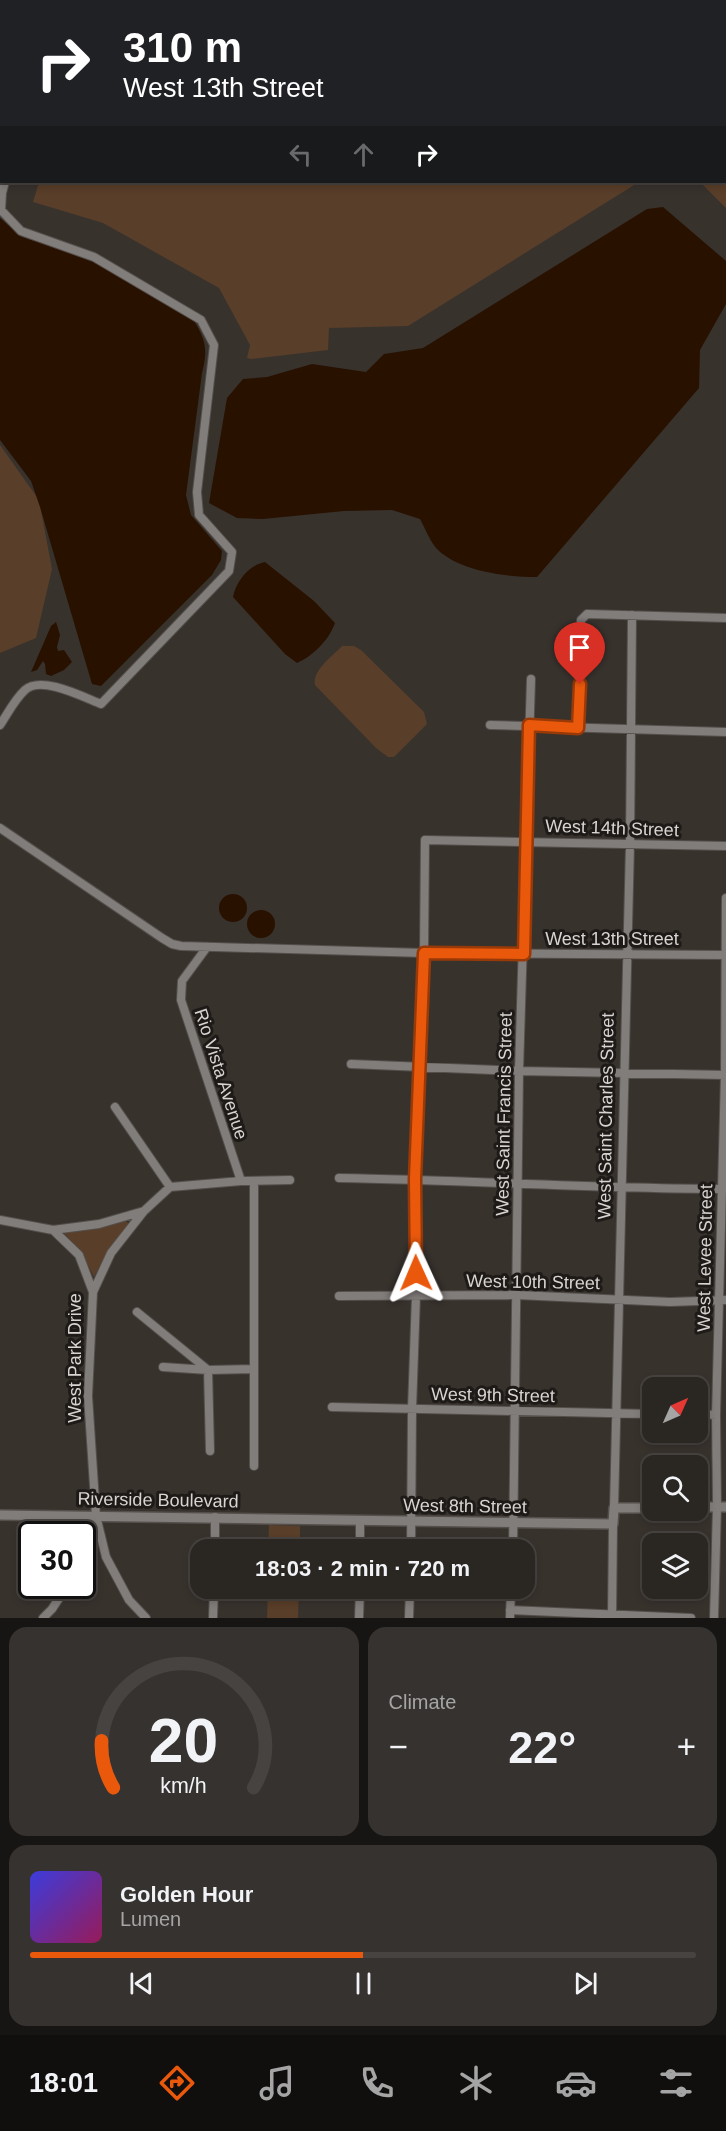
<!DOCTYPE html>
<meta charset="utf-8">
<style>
body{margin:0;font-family:Helvetica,sans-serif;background:#36322f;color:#f1f3f6;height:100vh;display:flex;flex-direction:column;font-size:22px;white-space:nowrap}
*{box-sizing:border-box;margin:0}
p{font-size:20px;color:#a5a5a5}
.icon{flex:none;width:33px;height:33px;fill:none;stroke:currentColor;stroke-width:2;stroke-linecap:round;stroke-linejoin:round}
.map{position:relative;height:1618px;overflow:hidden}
.sheet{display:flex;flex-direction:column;gap:9px;padding:9px;background:#171513;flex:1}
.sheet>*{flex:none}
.banner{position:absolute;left:0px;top:0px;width:726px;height:183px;box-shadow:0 3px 9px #0003,0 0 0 2px #464340;background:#202124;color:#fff;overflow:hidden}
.needle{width:39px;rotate:45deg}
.fabs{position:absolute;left:642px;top:1377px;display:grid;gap:12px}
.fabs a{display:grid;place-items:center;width:66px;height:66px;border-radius:12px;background:#2a2622;box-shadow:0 3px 9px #0003,0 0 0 2px #464340;font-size:30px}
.speed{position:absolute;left:18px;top:1521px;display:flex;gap:12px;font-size:30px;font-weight:700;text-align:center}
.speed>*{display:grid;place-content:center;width:78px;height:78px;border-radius:50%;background:#2a2622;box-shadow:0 3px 9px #0003,0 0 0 2px #464340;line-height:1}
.speed .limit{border:3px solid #111;border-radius:9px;background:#fff;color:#111}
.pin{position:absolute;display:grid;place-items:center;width:51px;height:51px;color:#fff;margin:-62px -26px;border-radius:50% 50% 50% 0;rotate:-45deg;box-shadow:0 0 6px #0007}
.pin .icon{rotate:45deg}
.me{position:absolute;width:66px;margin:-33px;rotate:359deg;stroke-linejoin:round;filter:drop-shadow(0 0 4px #0008)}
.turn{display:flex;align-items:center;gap:21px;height:126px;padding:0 24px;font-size:27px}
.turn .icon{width:78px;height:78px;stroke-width:2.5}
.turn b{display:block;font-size:42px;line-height:51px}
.lanes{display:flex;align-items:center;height:57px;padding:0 24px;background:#0003;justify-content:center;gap:30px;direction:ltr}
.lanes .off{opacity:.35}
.big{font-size:45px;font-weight:700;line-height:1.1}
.sheet .widget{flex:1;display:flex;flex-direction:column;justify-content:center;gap:9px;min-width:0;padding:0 21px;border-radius:18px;background:#36322f}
.sheet .dial{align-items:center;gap:0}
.dial svg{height:156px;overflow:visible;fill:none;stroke:#464340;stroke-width:7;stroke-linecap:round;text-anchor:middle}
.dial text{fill:#f1f3f6;stroke:none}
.song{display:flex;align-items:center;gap:18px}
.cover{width:72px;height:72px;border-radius:9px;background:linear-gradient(135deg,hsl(240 70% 55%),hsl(330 70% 35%))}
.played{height:6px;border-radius:3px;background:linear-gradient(90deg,#ea580c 50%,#464340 50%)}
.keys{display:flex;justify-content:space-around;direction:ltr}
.heat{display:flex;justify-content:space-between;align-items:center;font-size:33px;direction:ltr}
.sheet .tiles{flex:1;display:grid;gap:9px;grid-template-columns:1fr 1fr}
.widget:last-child{grid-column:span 2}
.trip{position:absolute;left:190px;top:1539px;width:345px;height:60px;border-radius:18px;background:#2a2622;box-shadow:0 3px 9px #0003,0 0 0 2px #464340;font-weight:700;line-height:60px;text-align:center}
.menu{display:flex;height:96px;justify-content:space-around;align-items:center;background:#110f0e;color:#a5a5a5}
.menu .icon{width:42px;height:42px}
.menu .active{color:#ea580c}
.menu b{font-size:27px;color:#f1f3f6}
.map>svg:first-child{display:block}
.green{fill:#593e29}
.water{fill:#291100}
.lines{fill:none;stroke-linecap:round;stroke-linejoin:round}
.minor-casing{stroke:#554f4b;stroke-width:10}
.tertiary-casing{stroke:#554f4b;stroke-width:12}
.minor{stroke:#817d7b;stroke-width:8}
.tertiary{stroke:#817d7b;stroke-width:9}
.route-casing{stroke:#983908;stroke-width:15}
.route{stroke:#ea580c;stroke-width:10}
.labels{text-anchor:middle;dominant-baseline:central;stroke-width:6;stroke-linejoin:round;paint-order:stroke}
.street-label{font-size:18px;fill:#d8d4d1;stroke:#1d1a18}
</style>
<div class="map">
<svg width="726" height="1618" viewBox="0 0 726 1618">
<rect width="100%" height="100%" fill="#38322d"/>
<path class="green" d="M91 0H726V208L700 182H724V2L91 1Z
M39 182H639L408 326 329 328 328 350 251 359 247 358 250 345 219 288 103 223 33 202Z
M0 445 39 500 52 569 36 638 0 653Z
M342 646H354L361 650 424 712 427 724 394 757H388L376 748 315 685C312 670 333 656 342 646Z
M126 1221 129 1224 104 1258 94 1277 82 1253 63 1232 95 1229Z
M269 1525 300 1526V1549H268Z
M268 1589H299L298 1618H267Z"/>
<path class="water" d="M663 207 726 261V304L700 350 699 388 537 577C507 577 463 572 439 551 431 544 425 528 420 519L392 510 344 511 263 519 237 518 209 503 227 398 243 379 267 377 312 364 366 372 384 354 423 348 647 209Z
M0 218 22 237 92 259 193 319C206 340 208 350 202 373L186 495 191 515 222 551 221 560 212 575 101 686 92 684 40 507 31 481 0 440Z
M265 562 314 601 335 623C329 640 313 656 297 663L285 654 233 597C236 581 249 565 265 562Z
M56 622 60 635 57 647 58 651 64 650 72 662 64 670 51 676 46 674 45 664 43 661 37 670 31 672 51 626Z
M219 908a14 14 0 1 1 28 0a14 14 0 1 1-28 0Z
M247 924a14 14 0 1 1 28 0a14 14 0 1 1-28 0Z"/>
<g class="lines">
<g class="minor-casing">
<path id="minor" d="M56 2V0
M0 725C8 713 15 699 25 690 41 675 83 697 101 704L229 571 232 552 199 515 197 492 214 345 201 320 94 257 21 231 1 210 2 193 5 182
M490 725 726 732
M578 728 581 620 587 614 726 618
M0 828 162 938 172 944 181 946 424 953 726 955
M207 947 182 981 181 1000 241 1181
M351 1064 519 1071 726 1075
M115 1107 170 1187
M339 1178C468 1180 597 1189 726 1189
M254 1181V1466
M0 1220 53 1230 79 1255 93 1292 88 1396 96 1516 106 1557 129 1600 146 1618
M53 1230 99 1224 144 1211 170 1187 241 1181 290 1180
M93 1292 111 1253 144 1211
M339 1296 517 1295 670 1302 726 1300
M137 1312 208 1370 253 1369
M163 1367 208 1370 210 1451
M332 1407 652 1414
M698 1414 716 1415
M614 1508 630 844 632 615
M215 1550V1517
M360 1550V1520
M411 1550 412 1409 416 1296 415 1179 424 953 425 840 726 846
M513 1550 519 1071 531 679
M82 1559 96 1518
M510 1610 691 1618
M43 1618 52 1609 67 1586
M213 1618 214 1588
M359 1618 360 1588
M409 1618 410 1588
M510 1618 511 1588
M612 1618 613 1524
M714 1618 717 1506 716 1415 725 1075 726 898"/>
</g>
<g class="tertiary-casing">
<path id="tertiary" d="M698 1507H726
M0 1515 613 1524 614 1508H652"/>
</g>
<use href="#minor" class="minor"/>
<use href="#tertiary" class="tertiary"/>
</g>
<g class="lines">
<g class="route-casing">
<path id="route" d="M416 1273 415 1179 424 953 524 954 529 725 578 728 580 684"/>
</g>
<use href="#route" class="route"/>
</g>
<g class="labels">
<g class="street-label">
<text transform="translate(612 828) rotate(2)">West 14th Street</text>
<text x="612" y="939">West 13th Street</text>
<text transform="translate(221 1074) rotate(72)">Rio Vista Avenue</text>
<text transform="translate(504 1114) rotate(-89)">West Saint Francis Street</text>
<text transform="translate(606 1116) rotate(-89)">West Saint Charles Street</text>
<text transform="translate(705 1258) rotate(-89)">West Levee Street</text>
<text transform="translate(533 1282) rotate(1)">West 10th Street</text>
<text transform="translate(75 1358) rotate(-90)">West Park Drive</text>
<text transform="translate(493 1395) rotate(1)">West 9th Street</text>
<text transform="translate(158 1500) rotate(1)">Riverside Boulevard</text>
<text transform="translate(465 1506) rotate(1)">West 8th Street</text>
</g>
</g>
</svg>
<div class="fabs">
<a><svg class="needle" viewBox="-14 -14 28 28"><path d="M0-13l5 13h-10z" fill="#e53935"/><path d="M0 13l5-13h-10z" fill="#a5a5a5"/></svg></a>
<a><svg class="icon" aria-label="search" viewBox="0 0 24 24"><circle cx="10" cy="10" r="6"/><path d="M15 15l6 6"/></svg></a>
<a><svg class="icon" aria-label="layers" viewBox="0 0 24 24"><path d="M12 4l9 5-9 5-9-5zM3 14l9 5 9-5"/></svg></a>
</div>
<div class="speed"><div class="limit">30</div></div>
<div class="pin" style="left:580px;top:684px;background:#d93025"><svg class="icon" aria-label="arrive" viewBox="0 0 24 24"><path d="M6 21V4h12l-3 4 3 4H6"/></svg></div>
<svg class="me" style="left:416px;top:1273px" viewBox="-20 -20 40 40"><path d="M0-17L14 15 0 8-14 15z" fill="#ea580c" stroke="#fff" stroke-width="4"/></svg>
<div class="trip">18:03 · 2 min · 720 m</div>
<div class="banner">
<div class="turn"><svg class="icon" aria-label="right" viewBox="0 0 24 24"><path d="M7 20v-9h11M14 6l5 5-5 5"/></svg><div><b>310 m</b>West 13th Street</div></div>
<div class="lanes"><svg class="icon off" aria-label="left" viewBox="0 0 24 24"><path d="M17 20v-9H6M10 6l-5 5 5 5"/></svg><svg class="icon off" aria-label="ahead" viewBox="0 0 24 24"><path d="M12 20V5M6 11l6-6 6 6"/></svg><svg class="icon" aria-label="right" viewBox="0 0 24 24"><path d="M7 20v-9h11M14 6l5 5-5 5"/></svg></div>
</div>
</div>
<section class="sheet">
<div class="tiles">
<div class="widget dial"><svg viewBox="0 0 100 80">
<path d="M14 69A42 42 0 1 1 86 69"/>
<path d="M14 69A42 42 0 0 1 8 45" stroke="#ea580c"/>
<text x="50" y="56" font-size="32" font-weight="700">20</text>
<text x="50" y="72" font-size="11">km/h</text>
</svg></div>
<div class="widget"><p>Climate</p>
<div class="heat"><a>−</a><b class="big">22°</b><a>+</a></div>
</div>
<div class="widget">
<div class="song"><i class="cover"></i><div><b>Golden Hour</b><p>Lumen</p></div></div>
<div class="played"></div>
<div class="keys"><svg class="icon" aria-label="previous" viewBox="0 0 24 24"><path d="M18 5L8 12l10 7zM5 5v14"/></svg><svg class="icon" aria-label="pause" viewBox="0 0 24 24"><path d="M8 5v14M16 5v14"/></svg><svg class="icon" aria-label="next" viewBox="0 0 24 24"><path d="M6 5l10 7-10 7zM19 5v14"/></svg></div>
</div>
</div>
</section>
<nav class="menu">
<b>18:01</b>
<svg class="icon active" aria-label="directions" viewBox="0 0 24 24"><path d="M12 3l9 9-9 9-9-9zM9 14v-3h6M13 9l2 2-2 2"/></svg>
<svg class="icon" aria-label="music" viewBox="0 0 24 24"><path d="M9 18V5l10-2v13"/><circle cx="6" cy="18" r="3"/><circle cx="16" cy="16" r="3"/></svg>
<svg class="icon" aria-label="phone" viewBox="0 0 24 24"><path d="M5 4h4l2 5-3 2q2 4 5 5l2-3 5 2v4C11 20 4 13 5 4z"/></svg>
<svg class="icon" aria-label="climate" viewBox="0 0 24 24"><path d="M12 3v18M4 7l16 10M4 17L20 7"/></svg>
<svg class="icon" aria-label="car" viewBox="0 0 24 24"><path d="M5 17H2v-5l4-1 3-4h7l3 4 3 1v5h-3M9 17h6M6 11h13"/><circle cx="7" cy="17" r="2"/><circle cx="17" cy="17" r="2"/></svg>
<svg class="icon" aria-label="filters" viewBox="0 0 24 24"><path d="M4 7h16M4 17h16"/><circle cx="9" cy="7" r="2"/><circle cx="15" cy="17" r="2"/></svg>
</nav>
